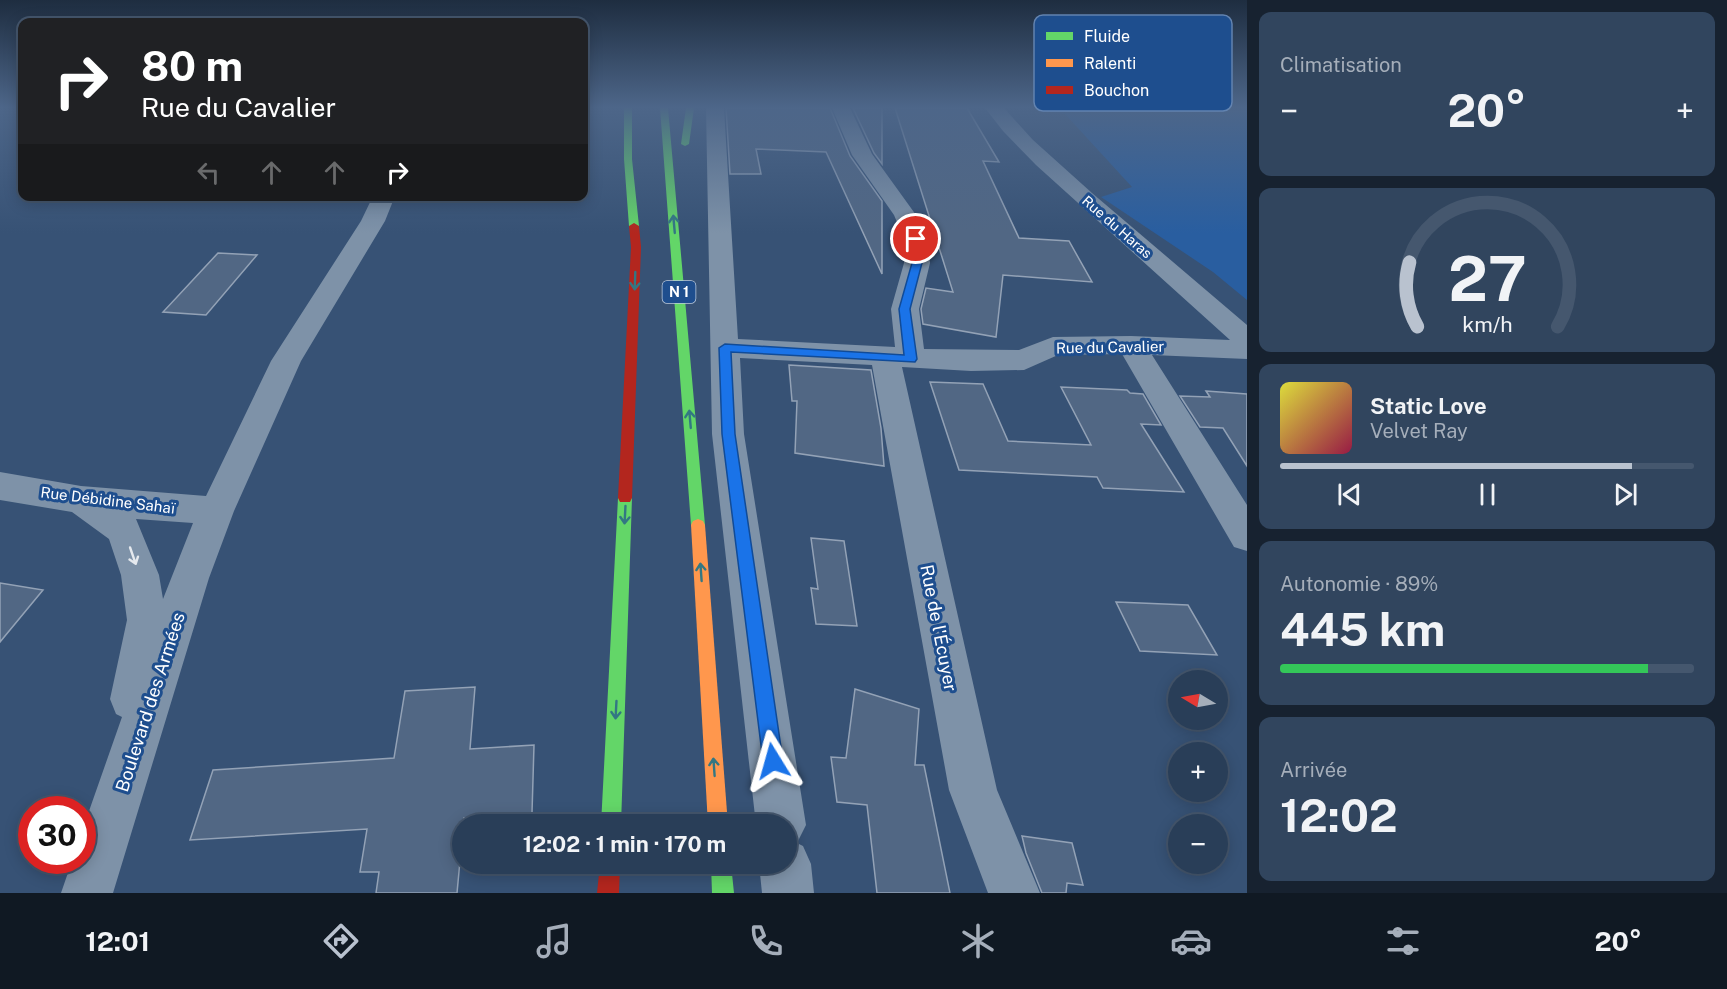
<!DOCTYPE html>
<html lang="fr">
<meta charset="utf-8">
<style>
body{margin:0;font-family:"Public Sans",sans-serif;background:#31455e;color:#f1f3f6;height:100vh;display:flex;flex-direction:column;font-size:22px;white-space:nowrap}
*{box-sizing:border-box;margin:0}
p{font-size:20px;color:#a5aeba}
.icon{flex:none;width:33px;height:33px;fill:none;stroke:currentColor;stroke-width:2;stroke-linecap:round;stroke-linejoin:round}
.map{position:relative;flex:1;overflow:hidden}
.side{display:flex;flex-direction:column;gap:12px;padding:12px;background:#172230;width:480px}
.side>*{flex:none}
.top-card{position:absolute;left:18px;top:18px;width:570px;height:183px;border-radius:12px;box-shadow:0 3px 15px #0003,0 0 0 2px #45576e;background:#202124;color:#fff;overflow:hidden}
.needle{width:39px;rotate:280deg}
.fabs{position:absolute;left:1168px;top:670px;display:grid;gap:12px}
.fabs a{display:grid;place-items:center;width:60px;height:60px;border-radius:50%;background:#293e58;box-shadow:0 3px 15px #0003,0 0 0 2px #45576e;font-size:30px}
.speed{position:absolute;left:18px;top:796px;display:flex;gap:12px;font-size:30px;font-weight:700;text-align:center}
.speed>*{display:grid;place-content:center;width:78px;height:78px;border-radius:50%;background:#293e58;box-shadow:0 3px 15px #0003,0 0 0 2px #45576e;line-height:1}
.speed .limit{border:9px solid #d22;background:#fff;color:#111}
.pin{position:absolute;display:grid;place-items:center;width:51px;height:51px;color:#fff;margin:-26px;border:3px solid #fff;border-radius:50%;box-shadow:0 2px 6px #0007}
.me{position:absolute;width:66px;margin:-33px;rotate:352deg;stroke-linejoin:round;filter:drop-shadow(0 0 4px #0008)}
.turn{display:flex;align-items:center;gap:21px;height:126px;padding:0 24px;font-size:27px}
.turn .icon{width:78px;height:78px;stroke-width:2.5}
.turn b{display:block;font-size:42px;line-height:51px}
.lanes{display:flex;align-items:center;height:57px;padding:0 24px;background:#0003;justify-content:center;gap:30px;direction:ltr}
.lanes .off{opacity:.35}
.big{font-size:45px;font-weight:700;line-height:1.1}
.side .card{flex:1;display:flex;flex-direction:column;justify-content:center;gap:9px;min-width:0;padding:0 21px;border-radius:12px;background:#31455e}
.side .dial{align-items:center;gap:0}
.dial svg{height:156px;overflow:visible;fill:none;stroke:#45576e;stroke-width:7;stroke-linecap:round;text-anchor:middle}
.dial text{fill:#f1f3f6;stroke:none}
.song{display:flex;align-items:center;gap:18px}
.cover{width:72px;height:72px;border-radius:9px;background:linear-gradient(135deg,hsl(60 70% 55%),hsl(340 70% 35%))}
.played{height:6px;border-radius:3px;background:linear-gradient(90deg,#b9c2cf 85%,#45576e 85%)}
.keys{display:flex;justify-content:space-around;direction:ltr}
.heat{display:flex;justify-content:space-between;align-items:center;font-size:33px;direction:ltr}
.charge{height:9px;border-radius:4px;background:linear-gradient(90deg,#34c759 89%,#45576e 0)}
.trip{position:absolute;left:452px;top:814px;width:345px;height:60px;border-radius:30px;background:#293e58;box-shadow:0 3px 15px #0003,0 0 0 2px #45576e;font-weight:700;line-height:60px;text-align:center}
.dock{display:flex;height:96px;justify-content:space-around;align-items:center;background:#101923;color:#a5aeba}
.dock .icon{width:42px;height:42px}
.dock .on{color:#b9c2cf}
.dock b{font-size:27px;color:#f1f3f6}
main{display:flex;flex:1;min-height:0}
.map>svg:first-child{display:block}
.green{fill:#295ea0}
.building{fill:#516784;stroke:#93a2b6;stroke-width:1.5}
.lines{fill:none;stroke-linecap:round;stroke-linejoin:round}
.street{fill:#7e92a8;fill-rule:evenodd}
.fast{fill:#63d668;fill-rule:evenodd}
.slow{fill:#ff974d;fill-rule:evenodd}
.jam{fill:#b3261e;fill-rule:evenodd}
.oneway{stroke:#337783}
.oneway2{stroke:#e5e9ee}
.route{fill:#1a73e8;stroke:#114b97;stroke-width:1.5}
.labels{text-anchor:middle;dominant-baseline:central;stroke-width:6;stroke-linejoin:round;paint-order:stroke}
.far-street-label{font-size:14px;fill:#fff;stroke:#1e4e8e}
.shield{fill:#1e4e8e;stroke:#bccadd;stroke-width:1.5}
.shield-label{font-size:14px;font-weight:bold;fill:#fff}
.street-label{font-size:15px;fill:#fff;stroke:#1e4e8e}
.near-street-label{font-size:18px;fill:#fff;stroke:#1e4e8e}
.key{fill:#1e4e8e;stroke:#6283b0;stroke-width:1.5}
.key-label{font-size:16px;fill:#fff}
</style>
<main>
<div class="map">
<svg width="1247" height="893" viewBox="0 0 1247 893">
<rect width="100%" height="100%" fill="#375275"/>
<path class="green" d="M1027 108H1247V300L1213 272 1101 197 1132 187 1065 114Z"/>
<path class="building" d="M726 108H830L850 156 882 201V274L826 152 756 149 761 174H730Z
M853 108H882V164L874 153Z
M895 108H967L999 162 983 161 1019 238 1069 241 1092 282 1003 275 996 337 923 324 921 309 926 288 953 292Z
M218 253 257 255 206 315 163 312Z
M789 365 871 370 881 428 884 466 795 453 797 401H792Z
M930 382 983 384 1008 441 1091 445 1061 387 1127 390 1130 393 1143 394 1161 425 1141 424 1184 492 1103 488 1097 477 959 470Z
M1206 391 1247 394V466L1223 428 1200 427 1180 396 1210 397Z
M811 538 844 541 857 626 816 624 811 588 818 589Z
M0 583 43 590 0 642Z
M1116 602 1188 605 1217 655 1140 651Z
M475 687 470 749 534 745 532 813 464 818 457 893H376L379 872H360L367 829 190 840 213 770 394 758 405 691Z
M855 689 919 709 915 765H924L950 893H877L867 805 837 802 831 757 846 758Z
M1022 836 1072 843 1083 885 1067 883 1066 893H1042L1026 853Z"/>
<g class="lines">
<path class="street" d="M706 108H724L738 339 895 347 891 309 904 263V239L894 215 852 155 832 108H850L872 154 916 215 928 239 930 263 919 309 924 349 1019 350 1053 337 1131 336 1230 340 1036 165 1003 131 985 108H1004L1033 140 1092 193 1247 325V359L1152 355 1247 505V551L1234 547 1122 354 1058 355 1024 370 971 371 902 367 997 790 1040 893H988L949 790 872 365 740 358 744 434 806 825 797 843 803 846 811 864 814 893H762L759 864H786V825H756L712 434Z
M373 196H395L385 221 301 361 234 511 209 578 113 893H61L72 861H82V831L122 717 116 714 110 699 127 620 121 575 109 539 72 512 0 500V472L81 486 206 496 271 361 361 221ZM136 519 193 523 163 599 159 575Z"/>
<path class="fast" d="M624 108H632V159L639 226 634 229 629 226 624 159Z
M660 108H668L705 525 703 529 698 531 693 529 691 525Z
M686 108H694L689 144 685 146 681 144Z
M625 492 630 494 632 498 621 825H601L618 498 620 494Z
M711 864H731L734 893H712Z"/>
<path class="slow" d="M698 519 703 521 705 525 728 825H708L691 525 693 521Z"/>
<path class="jam" d="M634 223 639 226 641 247 632 498 630 502H620L618 498 631 247 629 226Z
M600 864H620L619 893H597Z"/>
</g>
<defs><path id="oneway-shaft" d="M-6 0H5M1.5-3L5.5 0L1.5 3" fill="none" stroke-width="1.6" stroke-linecap="round" stroke-linejoin="round" transform="scale(1.5)"/></defs>
<g class="oneway">
<use href="#oneway-shaft" transform="translate(674 224) rotate(-95)"/>
<use href="#oneway-shaft" transform="translate(635 281) rotate(92)"/>
<use href="#oneway-shaft" transform="translate(690 419) rotate(-95)"/>
<use href="#oneway-shaft" transform="translate(625 515) rotate(93)"/>
<use href="#oneway-shaft" transform="translate(701 572) rotate(-94)"/>
<use href="#oneway-shaft" transform="translate(616 710) rotate(93)"/>
<use href="#oneway-shaft" transform="translate(714 767) rotate(-94)"/>
</g>
<use class="oneway2" href="#oneway-shaft" transform="translate(133 556) rotate(71)"/>
<linearGradient id="sky" x2="0" y2="1"><stop stop-color="#1e2d40"/><stop offset="0.46" stop-color="#4d6689"/><stop offset="1" stop-color="#4d6689" stop-opacity="0"/></linearGradient>
<rect width="1247" height="233" fill="url(#sky)"/>
<path class="route" d="M916 236 921 239 922 263 910 309 917 359 915 362 731 352 735 434 783 761 780 768 773 770 766 768 763 761 722 434 719 348 725 344 904 355 899 309 912 263 911 239Z"/>
<g class="labels">
<g class="far-street-label">
<text transform="translate(1117 227) rotate(41)">Rue du Haras</text>
</g>
<rect class="shield" x="662.5" y="281" width="33" height="22" rx="4.5"/>
<g class="shield-label">
<text x="679" y="292">N 1</text>
</g>
<g class="street-label">
<text transform="translate(1110 347) rotate(-1)">Rue du Cavalier</text>
<text transform="translate(108 500) rotate(7)">Rue Débidine Sahaï</text>
</g>
<g class="near-street-label">
<text transform="translate(939 628) rotate(79)">Rue de l'Écuyer</text>
<text transform="translate(150 702) rotate(-72)">Boulevard des Armées</text>
</g>
</g>
<rect x="1034" y="15" width="198" height="96" rx="9" class="key"/>
<rect x="1046" y="32" width="27" height="8" fill="#63d668"/>
<rect x="1046" y="59" width="27" height="8" fill="#ff974d"/>
<rect x="1046" y="86" width="27" height="8" fill="#b3261e"/>
<g class="key-label">
<text x="1084" y="42">Fluide</text>
<text x="1084" y="69">Ralenti</text>
<text x="1084" y="96">Bouchon</text>
</g>
</svg>
<div class="fabs">
<a><svg class="needle" viewBox="-14 -14 28 28"><path d="M0-13l5 13h-10z" fill="#e53935"/><path d="M0 13l5-13h-10z" fill="#a5aeba"/></svg></a>
<a>+</a>
<a>−</a>
</div>
<div class="speed"><div class="limit">30</div></div>
<div class="pin" style="left:916px;top:239px;background:#d93025"><svg class="icon" aria-label="arrive" viewBox="0 0 24 24"><path d="M6 21V4h12l-3 4 3 4H6"/></svg></div>
<svg class="me" style="left:773px;top:761px" viewBox="-20 -20 40 40"><path d="M0-17L14 15 0 8-14 15z" fill="#1a73e8" stroke="#fff" stroke-width="4"/></svg>
<div class="trip">12:02 · 1 min · 170 m</div>
<div class="top-card">
<div class="turn"><svg class="icon" aria-label="right" viewBox="0 0 24 24"><path d="M7 20v-9h11M14 6l5 5-5 5"/></svg><div><b>80 m</b>Rue du Cavalier</div></div>
<div class="lanes"><svg class="icon off" aria-label="left" viewBox="0 0 24 24"><path d="M17 20v-9H6M10 6l-5 5 5 5"/></svg><svg class="icon off" aria-label="ahead" viewBox="0 0 24 24"><path d="M12 20V5M6 11l6-6 6 6"/></svg><svg class="icon off" aria-label="ahead" viewBox="0 0 24 24"><path d="M12 20V5M6 11l6-6 6 6"/></svg><svg class="icon" aria-label="right" viewBox="0 0 24 24"><path d="M7 20v-9h11M14 6l5 5-5 5"/></svg></div>
</div>
</div>
<section class="side">
<div class="card"><p>Climatisation</p>
<div class="heat"><a>−</a><b class="big">20°</b><a>+</a></div>
</div>
<div class="card dial"><svg viewBox="0 0 100 80">
<path d="M14 69A42 42 0 1 1 86 69"/>
<path d="M14 69A42 42 0 0 1 10 36" stroke="#b9c2cf"/>
<text x="50" y="56" font-size="32" font-weight="700">27</text>
<text x="50" y="72" font-size="11">km/h</text>
</svg></div>
<div class="card">
<div class="song"><i class="cover"></i><div><b>Static Love</b><p>Velvet Ray</p></div></div>
<div class="played"></div>
<div class="keys"><svg class="icon" aria-label="previous" viewBox="0 0 24 24"><path d="M18 5L8 12l10 7zM5 5v14"/></svg><svg class="icon" aria-label="pause" viewBox="0 0 24 24"><path d="M8 5v14M16 5v14"/></svg><svg class="icon" aria-label="next" viewBox="0 0 24 24"><path d="M6 5l10 7-10 7zM19 5v14"/></svg></div>
</div>
<div class="card"><p>Autonomie · 89%</p><b class="big">445 km</b><div class="charge"></div></div>
<div class="card"><p>Arrivée</p><b class="big">12:02</b></div>
</section>
</main>
<nav class="dock">
<b>12:01</b>
<svg class="icon on" aria-label="directions" viewBox="0 0 24 24"><path d="M12 3l9 9-9 9-9-9zM9 14v-3h6M13 9l2 2-2 2"/></svg>
<svg class="icon" aria-label="music" viewBox="0 0 24 24"><path d="M9 18V5l10-2v13"/><circle cx="6" cy="18" r="3"/><circle cx="16" cy="16" r="3"/></svg>
<svg class="icon" aria-label="phone" viewBox="0 0 24 24"><path d="M5 4h4l2 5-3 2q2 4 5 5l2-3 5 2v4C11 20 4 13 5 4z"/></svg>
<svg class="icon" aria-label="climate" viewBox="0 0 24 24"><path d="M12 3v18M4 7l16 10M4 17L20 7"/></svg>
<svg class="icon" aria-label="car" viewBox="0 0 24 24"><path d="M5 17H2v-5l4-1 3-4h7l3 4 3 1v5h-3M9 17h6M6 11h13"/><circle cx="7" cy="17" r="2"/><circle cx="17" cy="17" r="2"/></svg>
<svg class="icon" aria-label="filters" viewBox="0 0 24 24"><path d="M4 7h16M4 17h16"/><circle cx="9" cy="7" r="2"/><circle cx="15" cy="17" r="2"/></svg>
<b>20°</b>
</nav>
